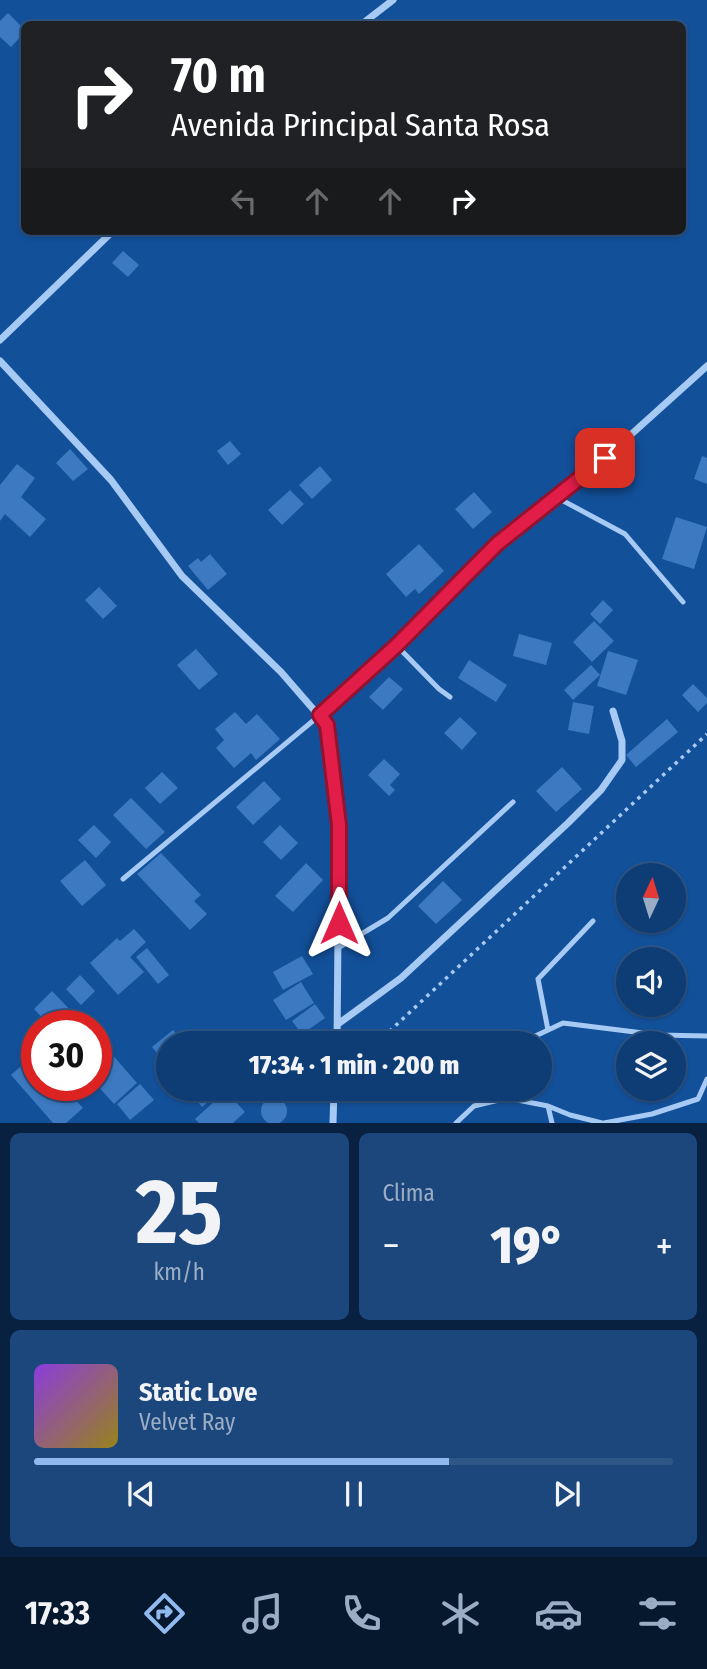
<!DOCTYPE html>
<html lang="es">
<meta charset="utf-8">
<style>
body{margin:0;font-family:"Fira Sans Condensed",sans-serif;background:#1c477c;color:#f1f3f6;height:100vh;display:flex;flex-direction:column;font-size:26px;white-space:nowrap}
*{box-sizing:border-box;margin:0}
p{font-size:23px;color:#9badc5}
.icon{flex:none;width:38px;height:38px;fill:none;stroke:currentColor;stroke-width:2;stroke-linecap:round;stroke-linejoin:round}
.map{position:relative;height:1123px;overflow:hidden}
.panel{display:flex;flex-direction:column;gap:10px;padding:10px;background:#082140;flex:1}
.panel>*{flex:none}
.top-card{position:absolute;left:21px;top:21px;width:665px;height:214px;border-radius:10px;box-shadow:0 2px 5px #0004,0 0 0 2px #2e5686;background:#202124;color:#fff;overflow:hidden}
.needle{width:46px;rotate:4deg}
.buttons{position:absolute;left:616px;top:863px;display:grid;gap:14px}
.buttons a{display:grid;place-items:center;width:70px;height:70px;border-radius:50%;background:#0e3c74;box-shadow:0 2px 5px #0004,0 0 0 2px #2e5686;font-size:35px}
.speed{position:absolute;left:21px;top:1010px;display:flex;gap:14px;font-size:35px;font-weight:700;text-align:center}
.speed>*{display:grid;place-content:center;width:91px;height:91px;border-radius:50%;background:#0e3c74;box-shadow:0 2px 5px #0004,0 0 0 2px #2e5686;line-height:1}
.speed .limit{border:10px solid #d22;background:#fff;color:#111}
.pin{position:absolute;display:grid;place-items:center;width:60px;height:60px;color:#fff;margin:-30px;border-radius:14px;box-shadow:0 4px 10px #0006}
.me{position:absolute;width:77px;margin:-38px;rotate:0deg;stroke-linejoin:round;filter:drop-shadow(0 0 5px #0008)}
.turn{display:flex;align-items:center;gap:24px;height:147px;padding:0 35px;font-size:32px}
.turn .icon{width:91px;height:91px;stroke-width:2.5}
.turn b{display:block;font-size:49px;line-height:60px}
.lanes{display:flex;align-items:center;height:66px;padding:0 35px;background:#0003;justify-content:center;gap:35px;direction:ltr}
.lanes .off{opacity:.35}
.big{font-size:52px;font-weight:800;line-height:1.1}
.panel .tile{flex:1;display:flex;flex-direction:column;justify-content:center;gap:10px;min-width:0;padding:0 24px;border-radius:10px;background:#1c477c}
.panel .dial{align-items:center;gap:0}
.dial b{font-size:91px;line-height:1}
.song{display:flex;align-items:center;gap:21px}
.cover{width:84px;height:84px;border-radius:10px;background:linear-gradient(135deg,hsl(270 70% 55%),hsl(50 70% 35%))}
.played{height:7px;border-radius:4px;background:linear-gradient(90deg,#90b9f0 65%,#2e5686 65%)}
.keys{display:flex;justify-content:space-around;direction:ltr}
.heat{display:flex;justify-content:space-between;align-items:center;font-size:38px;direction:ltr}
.panel .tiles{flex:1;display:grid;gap:10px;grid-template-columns:1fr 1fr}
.tile:last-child{grid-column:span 2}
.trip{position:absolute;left:156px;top:1031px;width:396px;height:70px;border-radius:35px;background:#0e3c74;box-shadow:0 2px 5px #0004,0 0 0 2px #2e5686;font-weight:800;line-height:70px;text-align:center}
.menu{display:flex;height:112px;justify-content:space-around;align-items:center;background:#06182e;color:#9badc5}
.menu .icon{width:49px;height:49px}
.menu .selected{color:#90b9f0}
.menu b{font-size:32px;color:#f1f3f6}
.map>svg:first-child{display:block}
.building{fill:#3c79c1}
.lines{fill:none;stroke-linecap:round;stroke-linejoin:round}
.path{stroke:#a6caf3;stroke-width:3.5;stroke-dasharray:3.5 5;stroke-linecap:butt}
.service{stroke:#a6caf3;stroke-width:5}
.minor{stroke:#a6caf3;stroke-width:7}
.route-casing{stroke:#92132f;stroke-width:18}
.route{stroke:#e11d48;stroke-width:12}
</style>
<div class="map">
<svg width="707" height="1123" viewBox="0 0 707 1123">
<rect width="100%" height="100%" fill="#13509a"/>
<path class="building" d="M8 13 24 29V33L11 47 0 37V21Z
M123 251 139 265 128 277 112 263Z
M230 441 241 454 228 465 217 451Z
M70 449 88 469 73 481 56 463Z
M702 456 707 458V484L694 479Z
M17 464 35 478 21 497 46 519 30 537 5 514 0 521V485Z
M320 466 332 480 312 499 299 485Z
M290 490 304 504 282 525 268 510Z
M474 492 492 512 473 529 455 509Z
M676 517 707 527 694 569 662 559Z
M419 544 444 571 419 594 415 589 406 597 386 574Z
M210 554 227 574 208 590 188 566 198 558 201 562Z
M99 587 117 606 103 619 85 600Z
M603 600 613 610 600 624 590 614Z
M594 621 614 641 592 662 573 642Z
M519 634 552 643 546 665 513 656Z
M196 649 218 674 199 690 177 665Z
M608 651 638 660 626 695 597 686Z
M469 660 507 685 496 702 458 678Z
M591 665 600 675 573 700 564 690Z
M389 677 403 689 383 710 369 697Z
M693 684 707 698V703L698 712 682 695Z
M573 702 594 706 589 734 568 730Z
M235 712 246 724 257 714 280 739 256 760 251 753 234 768 216 748 224 740 215 729Z
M460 717 477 733 462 750 444 733Z
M667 719 678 732 636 767 626 755Z
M384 759 400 774 390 785 395 790 389 796 368 775Z
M562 767 582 789 556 812 536 791Z
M162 772 178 788 160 804 145 788Z
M264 781 281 799 253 825 236 807Z
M131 798 165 832 146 849 113 815Z
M94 825 111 842 96 858 78 840Z
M280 825 298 843 281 860 263 842Z
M161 853 201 895 194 901 207 914 190 930 137 874Z
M85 860 106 885 82 906 60 881Z
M306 863 323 880 293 912 275 896Z
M443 881 462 900 436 924 418 906Z
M134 929 146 942 130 957 144 972 118 995 90 963 117 938 120 941Z
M147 948 169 975 158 984 136 957Z
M302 956 313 974 283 990 273 972Z
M80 975 95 991 81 1005 66 989Z
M301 982 314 1003 286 1020 273 1000Z
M52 991 76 1016 66 1026H50L34 1009Z
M315 1004 325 1018 302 1034 292 1021Z
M173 1030 184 1043H168V1066L152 1047Z
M103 1044 137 1083 114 1104 96 1084V1050Z
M35 1054 37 1056V1085H62L83 1108 66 1123H53L11 1075Z
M140 1084 154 1100 130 1120 117 1104Z
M187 1088H224L202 1107Z
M226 1091 245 1112 233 1123H199L195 1119Z
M261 1111a13 13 0 1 1 26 0a13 13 0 1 1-26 0Z"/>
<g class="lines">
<path class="path" d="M377 1043 707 734"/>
<path class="service" d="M556 497 625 534 683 602
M396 645 439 689 450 697
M123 879 320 715
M338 948 388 918 513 802
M548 1030 538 979 593 921
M527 1043 529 1039 563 1023 659 1035 707 1036
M507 1098 510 1088
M548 1106 570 1115 602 1123
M456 1123 474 1106 507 1098 548 1106 552 1123
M604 1123 652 1114 698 1099 707 1079"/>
<path class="minor" d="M362 24 393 0
M0 340 113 231
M0 361 111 480 182 576 281 672 327 725 339 825 337 1043
M320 715 396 645 497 544 605 458 707 366
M338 1024 401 978 568 823 601 790 622 760V741L613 711
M333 1123 334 1088"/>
</g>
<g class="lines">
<g class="route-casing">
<path id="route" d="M339 923V825L327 725 320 715 397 645 497 544 605 458"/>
</g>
<use href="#route" class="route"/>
</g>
</svg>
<div class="buttons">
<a><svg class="needle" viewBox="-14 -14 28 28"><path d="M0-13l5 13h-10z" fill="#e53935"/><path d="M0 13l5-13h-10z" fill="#9badc5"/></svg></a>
<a><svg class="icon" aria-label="sound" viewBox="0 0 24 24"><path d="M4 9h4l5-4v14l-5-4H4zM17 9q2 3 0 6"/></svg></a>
<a><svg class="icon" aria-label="layers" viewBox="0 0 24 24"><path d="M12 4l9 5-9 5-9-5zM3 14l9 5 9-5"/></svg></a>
</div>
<div class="speed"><div class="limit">30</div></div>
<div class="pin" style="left:605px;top:458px;background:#d93025"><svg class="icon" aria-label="arrive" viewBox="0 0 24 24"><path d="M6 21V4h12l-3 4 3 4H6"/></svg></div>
<svg class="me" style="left:339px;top:923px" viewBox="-20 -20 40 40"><path d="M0-17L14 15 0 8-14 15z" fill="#e11d48" stroke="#fff" stroke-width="4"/></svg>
<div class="trip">17:34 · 1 min · 200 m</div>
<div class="top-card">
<div class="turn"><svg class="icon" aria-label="right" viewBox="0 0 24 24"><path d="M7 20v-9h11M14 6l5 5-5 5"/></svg><div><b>70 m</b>Avenida Principal Santa Rosa</div></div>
<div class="lanes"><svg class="icon off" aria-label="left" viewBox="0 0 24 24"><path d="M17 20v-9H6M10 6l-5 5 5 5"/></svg><svg class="icon off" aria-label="ahead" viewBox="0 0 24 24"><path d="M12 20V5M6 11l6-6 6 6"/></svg><svg class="icon off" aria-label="ahead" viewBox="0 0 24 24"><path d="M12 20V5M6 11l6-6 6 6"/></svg><svg class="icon" aria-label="right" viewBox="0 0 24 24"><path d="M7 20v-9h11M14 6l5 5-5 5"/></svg></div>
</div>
</div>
<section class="panel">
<div class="tiles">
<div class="tile dial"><b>25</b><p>km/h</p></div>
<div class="tile"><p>Clima</p>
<div class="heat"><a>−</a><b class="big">19°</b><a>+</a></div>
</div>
<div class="tile">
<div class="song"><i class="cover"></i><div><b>Static Love</b><p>Velvet Ray</p></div></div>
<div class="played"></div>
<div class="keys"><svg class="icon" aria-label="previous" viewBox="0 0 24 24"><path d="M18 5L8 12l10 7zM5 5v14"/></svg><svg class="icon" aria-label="pause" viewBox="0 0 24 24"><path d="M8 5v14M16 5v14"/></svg><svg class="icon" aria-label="next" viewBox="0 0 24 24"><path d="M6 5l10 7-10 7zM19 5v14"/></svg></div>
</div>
</div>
</section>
<nav class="menu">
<b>17:33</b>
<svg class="icon selected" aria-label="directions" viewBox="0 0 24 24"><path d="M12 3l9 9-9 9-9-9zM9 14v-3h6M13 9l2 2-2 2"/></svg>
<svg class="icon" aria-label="music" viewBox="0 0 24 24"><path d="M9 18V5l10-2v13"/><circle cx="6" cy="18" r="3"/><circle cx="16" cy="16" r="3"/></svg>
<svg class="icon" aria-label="phone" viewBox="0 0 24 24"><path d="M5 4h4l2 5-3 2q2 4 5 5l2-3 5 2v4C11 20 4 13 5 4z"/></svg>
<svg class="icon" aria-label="climate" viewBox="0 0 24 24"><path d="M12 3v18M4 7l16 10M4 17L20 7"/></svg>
<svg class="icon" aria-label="car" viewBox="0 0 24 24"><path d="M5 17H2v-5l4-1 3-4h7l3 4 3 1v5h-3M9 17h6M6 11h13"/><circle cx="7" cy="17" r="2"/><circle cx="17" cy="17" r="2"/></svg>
<svg class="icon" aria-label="filters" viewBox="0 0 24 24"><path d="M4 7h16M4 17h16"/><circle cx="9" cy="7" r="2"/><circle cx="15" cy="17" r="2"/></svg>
</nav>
